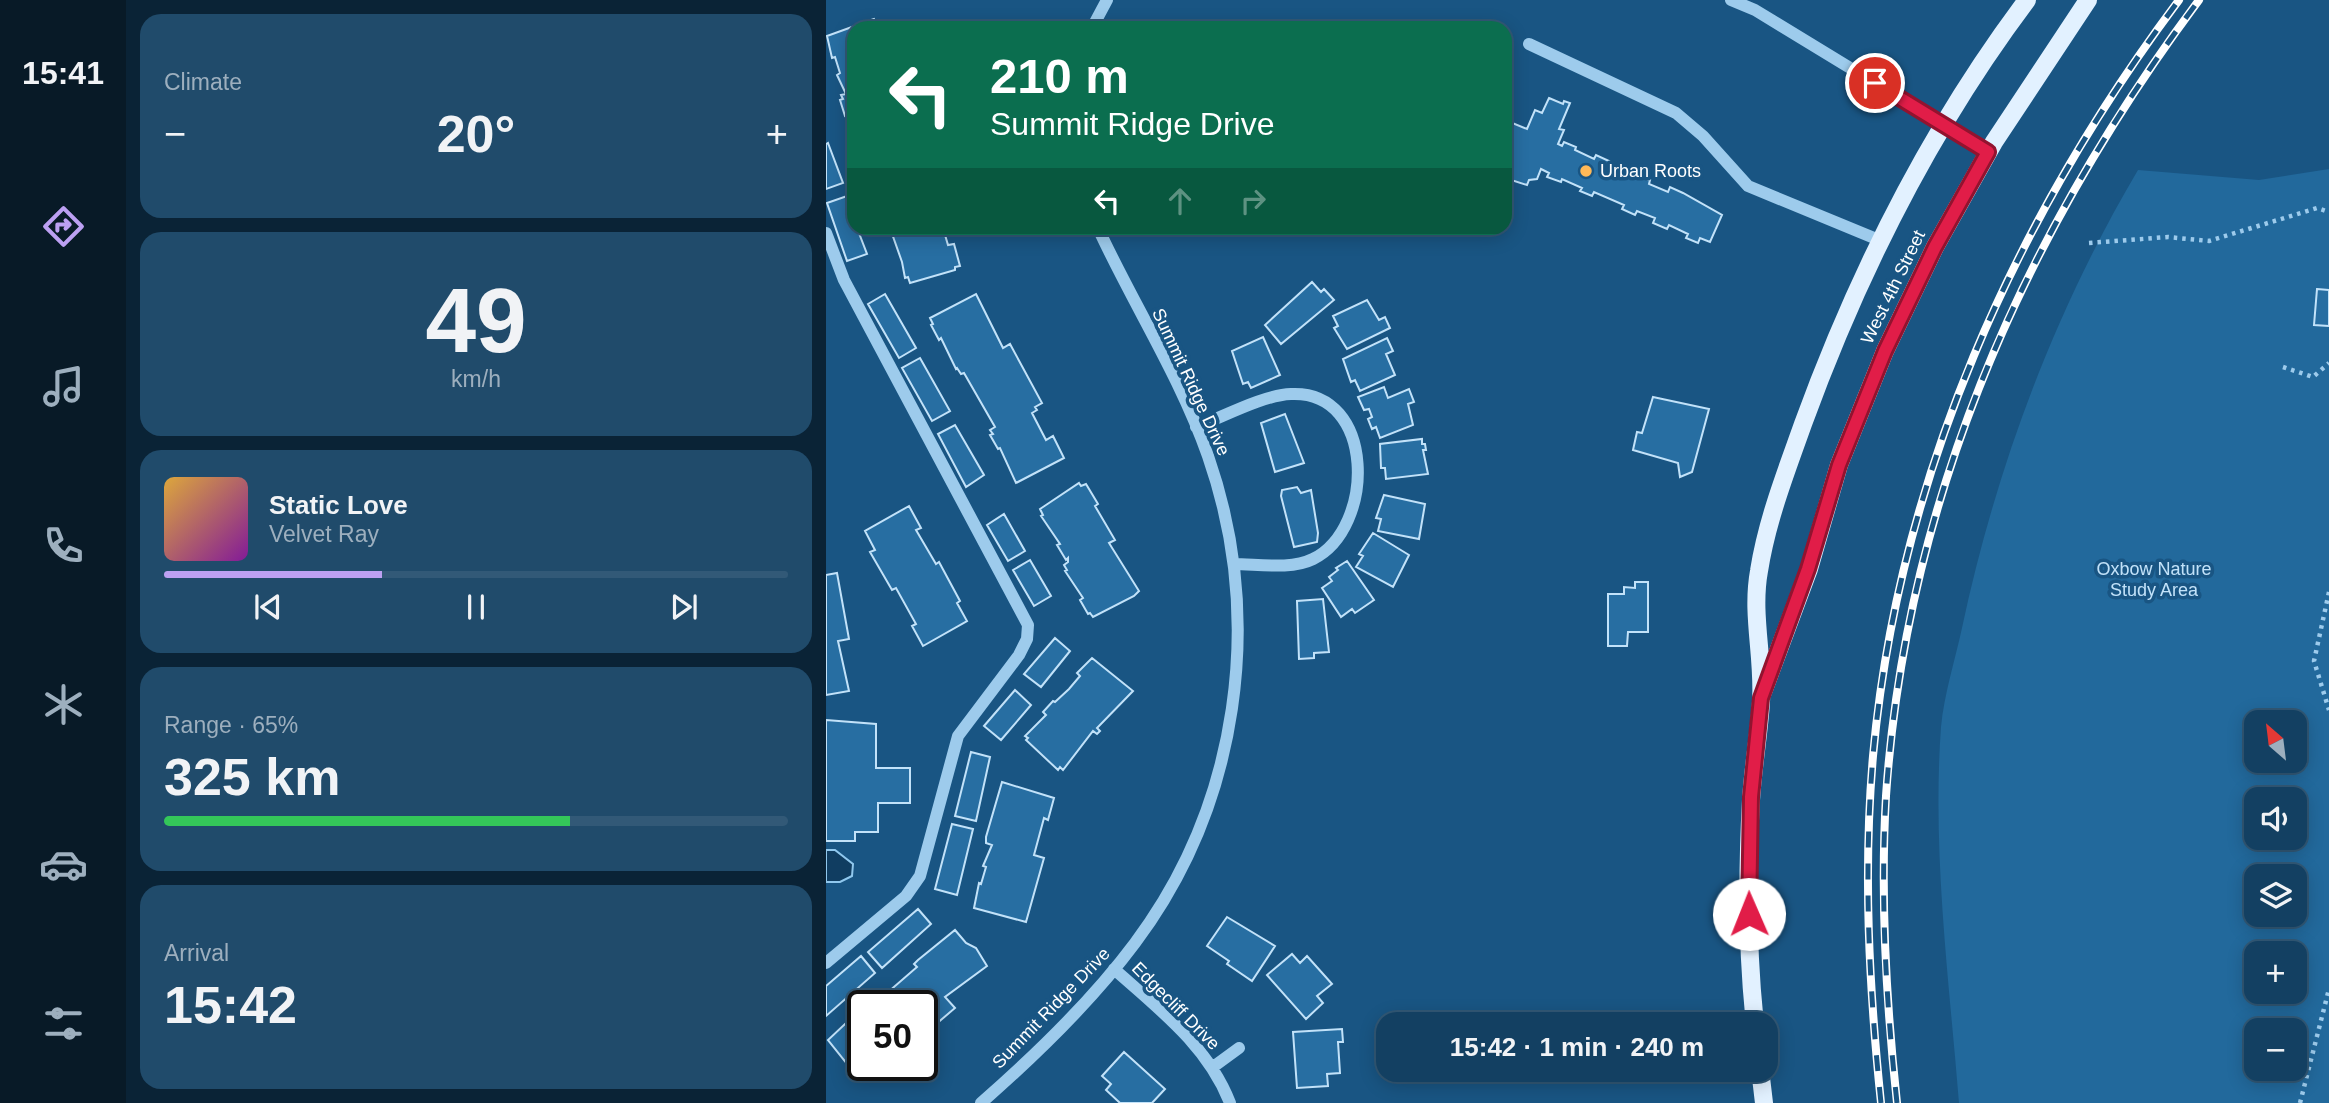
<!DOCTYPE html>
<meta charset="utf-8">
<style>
body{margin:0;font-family:Arial,sans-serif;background:#204b6b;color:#f1f3f6;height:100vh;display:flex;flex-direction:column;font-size:26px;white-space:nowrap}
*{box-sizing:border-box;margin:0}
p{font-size:23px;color:#9dafbe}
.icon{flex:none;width:38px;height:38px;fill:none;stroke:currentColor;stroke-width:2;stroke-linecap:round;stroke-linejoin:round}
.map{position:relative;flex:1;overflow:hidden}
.side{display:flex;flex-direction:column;gap:14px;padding:14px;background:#0a2336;width:700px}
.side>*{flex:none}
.hud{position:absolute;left:21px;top:21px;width:665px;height:214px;border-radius:21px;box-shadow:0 4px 18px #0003,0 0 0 2px #325977;background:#0b6e4f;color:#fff;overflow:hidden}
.needle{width:46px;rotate:332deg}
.buttons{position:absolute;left:1418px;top:710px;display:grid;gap:14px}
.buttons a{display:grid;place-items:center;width:63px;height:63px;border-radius:14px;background:#134062;box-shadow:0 4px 18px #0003,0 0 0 2px #325977;font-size:35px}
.speed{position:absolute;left:21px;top:990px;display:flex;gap:14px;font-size:35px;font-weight:700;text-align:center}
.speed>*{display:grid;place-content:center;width:91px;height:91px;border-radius:50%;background:#134062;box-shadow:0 4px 18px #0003,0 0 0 2px #325977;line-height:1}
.speed .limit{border:4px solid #111;border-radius:10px;background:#fff;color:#111}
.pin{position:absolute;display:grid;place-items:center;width:60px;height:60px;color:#fff;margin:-30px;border:4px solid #fff;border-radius:50%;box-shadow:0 2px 7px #0007}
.me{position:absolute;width:77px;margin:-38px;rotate:359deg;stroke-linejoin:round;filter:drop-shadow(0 0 5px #0008)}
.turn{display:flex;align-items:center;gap:24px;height:147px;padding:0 28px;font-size:32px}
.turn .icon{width:91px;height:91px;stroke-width:2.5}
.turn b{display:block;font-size:49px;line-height:60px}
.lanes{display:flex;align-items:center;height:66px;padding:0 28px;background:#0003;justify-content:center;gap:35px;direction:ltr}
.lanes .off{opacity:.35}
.big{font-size:52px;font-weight:600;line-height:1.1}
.side .card{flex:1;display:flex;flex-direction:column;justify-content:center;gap:10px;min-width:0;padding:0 24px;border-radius:21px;background:#204b6b}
.side .dial{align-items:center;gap:0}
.dial b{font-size:91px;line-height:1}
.song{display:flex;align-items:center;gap:21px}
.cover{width:84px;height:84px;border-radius:10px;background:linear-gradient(135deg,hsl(40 70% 55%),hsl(290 70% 35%))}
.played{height:7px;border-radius:4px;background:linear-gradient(90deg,#bca0f2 35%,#325977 35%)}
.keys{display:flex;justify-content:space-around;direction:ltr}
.heat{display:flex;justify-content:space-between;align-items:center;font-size:38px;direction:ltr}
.charge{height:10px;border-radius:5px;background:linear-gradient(90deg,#34c759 65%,#325977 0)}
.trip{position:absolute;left:550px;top:1012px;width:402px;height:70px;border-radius:21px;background:#134062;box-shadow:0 4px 18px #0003,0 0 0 2px #325977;font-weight:600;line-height:70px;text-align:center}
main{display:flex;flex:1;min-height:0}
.tabs{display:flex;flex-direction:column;width:126px;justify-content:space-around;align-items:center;background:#081a27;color:#9dafbe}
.tabs .icon{width:49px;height:49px}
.tabs .on{color:#bca0f2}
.tabs b{font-size:32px;color:#f1f3f6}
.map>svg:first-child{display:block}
.green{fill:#22699c;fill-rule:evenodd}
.water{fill:#103d61;stroke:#90c8ee;stroke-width:2}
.building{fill:#276ea2;stroke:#c2e2f9;stroke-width:2}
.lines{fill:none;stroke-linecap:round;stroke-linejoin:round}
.path{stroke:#9dcbec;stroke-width:4.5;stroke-dasharray:3.5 5;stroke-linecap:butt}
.minor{stroke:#9dcbec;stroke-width:12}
.major{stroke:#e2f1ff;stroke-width:18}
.rail-casing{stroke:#fff;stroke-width:8}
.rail{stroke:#195583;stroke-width:5;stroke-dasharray:16;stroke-linecap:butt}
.route-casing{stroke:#92132f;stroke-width:18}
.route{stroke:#e11d48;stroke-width:12}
.poi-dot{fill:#ffb958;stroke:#195583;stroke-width:2.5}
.labels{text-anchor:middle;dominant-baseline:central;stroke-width:7;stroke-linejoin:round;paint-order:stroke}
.poi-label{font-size:18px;fill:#fff;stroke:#195583;text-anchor:start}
.street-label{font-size:18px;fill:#fff;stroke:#195583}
.park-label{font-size:18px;fill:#c2e2f9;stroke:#195583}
</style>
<main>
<nav class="tabs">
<b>15:41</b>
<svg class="icon on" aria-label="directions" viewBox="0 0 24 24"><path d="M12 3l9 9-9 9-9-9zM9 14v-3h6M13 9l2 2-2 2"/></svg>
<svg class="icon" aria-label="music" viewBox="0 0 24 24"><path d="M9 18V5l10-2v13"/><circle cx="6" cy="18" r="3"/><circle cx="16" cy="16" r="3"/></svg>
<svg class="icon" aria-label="phone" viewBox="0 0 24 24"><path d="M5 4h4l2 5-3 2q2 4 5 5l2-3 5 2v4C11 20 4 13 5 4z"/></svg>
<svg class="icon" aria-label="climate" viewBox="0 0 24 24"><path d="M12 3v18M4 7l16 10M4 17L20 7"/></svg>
<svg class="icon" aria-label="car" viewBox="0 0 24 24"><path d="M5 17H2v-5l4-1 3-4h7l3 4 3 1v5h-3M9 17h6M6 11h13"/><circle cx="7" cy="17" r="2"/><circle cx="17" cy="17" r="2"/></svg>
<svg class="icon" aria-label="filters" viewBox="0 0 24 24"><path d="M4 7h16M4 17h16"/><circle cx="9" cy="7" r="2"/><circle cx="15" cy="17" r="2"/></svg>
</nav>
<section class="side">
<div class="card"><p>Climate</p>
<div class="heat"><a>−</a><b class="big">20°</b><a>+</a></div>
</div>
<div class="card dial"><b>49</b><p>km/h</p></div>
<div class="card">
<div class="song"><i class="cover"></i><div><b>Static Love</b><p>Velvet Ray</p></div></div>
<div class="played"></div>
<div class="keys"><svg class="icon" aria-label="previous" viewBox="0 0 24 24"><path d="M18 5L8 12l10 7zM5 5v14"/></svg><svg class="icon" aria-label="pause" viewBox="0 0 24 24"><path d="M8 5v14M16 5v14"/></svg><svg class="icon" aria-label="next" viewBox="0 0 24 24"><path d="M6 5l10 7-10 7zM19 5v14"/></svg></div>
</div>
<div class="card"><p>Range · 65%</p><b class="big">325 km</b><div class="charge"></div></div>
<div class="card"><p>Arrival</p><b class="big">15:42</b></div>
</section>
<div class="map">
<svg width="1503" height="1103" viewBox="0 0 1503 1103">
<rect width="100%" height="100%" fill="#195583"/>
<path class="green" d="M1503 169V1103H1133C1123 979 1106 852 1115 727 1118 695 1129 660 1136 628 1170 468 1228 312 1312 170L1433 180ZM1430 723H1468V761H1430ZM1430 800H1468V838H1430ZM1430 877H1468V915H1430ZM1430 954H1468V992H1430ZM1430 1031H1468V1069H1430Z"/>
<path class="water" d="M0 850H9L27 864 26 876 14 882H0Z"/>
<path class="building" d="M48 19 54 28H28V142L22 115 19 116 14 100 17 99 15 95 20 94 11 75 14 73 9 57 6 58 1 36Z
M723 98 737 104 738 101 744 103 733 129 738 130 732 144 736 146 738 142 750 147 749 150 768 159 770 155 783 161 781 165 802 170 800 173 824 180 823 184 842 192 844 187 857 193 896 215 884 242 874 238 872 243 860 238 862 234 843 225 841 229 827 223 829 218 811 211 809 215 796 209 798 205 768 192 766 196 754 191 756 188 736 179 735 182 721 177 723 173 715 169 711 179 703 180 701 185 679 178V133L684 122 701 129 709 110 716 113Z
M2 143 17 183 0 189V144Z
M21 196 28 217V228H31L41 254 21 261 1 203Z
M64 228H117L122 245 128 244 134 266 129 267V270L84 283 82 277 79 278 76 262Z
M486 282 495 292 498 289 508 300 455 344 439 325Z
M1491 289 1503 290V326L1488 325Z
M59 294 90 348 73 358 42 304Z
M150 294 177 348 184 344 216 403 209 407 211 410 206 413 220 440 227 436 238 458 190 483 174 448 172 449 164 435 167 434 164 430 169 427 138 373 135 374 131 368 130 369 115 338 113 340 105 325 107 324 104 318Z
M541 300 553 320 559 317 564 328 521 349 508 328 512 326 507 316Z
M437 337 454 375 425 388 422 382 417 384 406 351Z
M561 338 567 351 560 354 569 375 534 391 529 380 525 382 517 359Z
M94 358 124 411 106 421 76 368Z
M558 387 562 398 583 389 588 402 582 404 587 425 554 438 550 427 546 429 542 419 546 417 543 409 538 410 532 397Z
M827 397 883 409 866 472 854 477 852 463 807 450 811 432 816 433Z
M459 414 478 463 449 472 435 423Z
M129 425 158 475 140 487 112 434Z
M596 439V444H599L600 450H597L602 474 560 479 559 468H555L554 444Z
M253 483 255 486 260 484 272 504 269 506 289 540 283 543 313 591 308 596 267 617 264 613 262 614 254 600 257 598 239 571 241 570 238 565 242 562V558L240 560 231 545 234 544 215 516 217 515 214 509Z
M471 487 475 493 485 490 492 533 491 542 468 547 455 496 456 490Z
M558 495 599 504 593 539 552 531 555 519 550 518Z
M83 506 95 528 90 530 110 564 113 562 134 601 131 603 141 621 97 646 86 626 90 624 70 588 66 590 44 552 49 550 39 531Z
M178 514 199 551 182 561 161 525Z
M547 533 583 555 567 587 530 567 537 556 533 554Z
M204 560 225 596 208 606 187 570Z
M521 561 548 600 529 613 526 609 515 617 496 588 506 581 503 577 512 570 510 568Z
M11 573 23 639 12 641 23 691 0 695V575Z
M809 582H822V632H802L801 646H782V594H798V587L809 588Z
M497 599 503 652 488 653V658L473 659 471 601Z
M229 638 244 651 215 687 198 674Z
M266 658 307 691 271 728 274 731 271 734 267 731 237 770 234 767 232 770 200 740 202 738 199 736 220 715 217 712 227 701 229 702 243 689 254 676 251 673Z
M189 690 205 705 175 740 158 726Z
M0 720 50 724V768H84V803H52V832H29V841H0Z
M145 752 164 757 150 821 129 816Z
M176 782 228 798 222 820 218 818 208 855 218 858 200 922 148 908 153 883 155 884 160 867 157 866 166 845 160 843V837Z
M126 824 147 829 131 895 109 889Z
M92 909 105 924 56 968 42 952Z
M401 917 449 946 426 981 401 964 403 961 381 946Z
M129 930 140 943 150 948 161 966 119 997 129 1008 96 1036V1006H46L91 967 88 964 92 960Z
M466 954 474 963 481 956 506 984 491 996 497 1003 480 1019 441 975Z
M35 956 49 973 0 1016V986Z
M36 1008 37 1066H47L36 1075 34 1072 30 1075 2 1040Z
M516 1029 517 1042H512L514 1073 501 1074 502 1086 471 1088 467 1032Z
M298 1052 339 1089 326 1103H294L280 1090 285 1084 276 1076Z"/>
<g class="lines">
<path class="path" d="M1263 243 1342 237 1383 241 1491 208 1503 212
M1457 367 1487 377 1503 363
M1503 592 1488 661 1503 710
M1474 1103 1503 989"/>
<path class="minor" d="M905 0 929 10 1162 152
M266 28 281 0
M703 44 850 113 877 136 922 186 1053 240
M0 233 18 280 202 625 201 639 193 655 132 736 94 876 80 896 0 963
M370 427C397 417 437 395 465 394 550 390 550 528 487 559 465 570 431 564 408 564
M288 969C333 1009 382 1046 404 1103
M387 1067 413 1048
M155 1103C211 1054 265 1002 309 943 413 804 439 620 382 456 354 376 307 304 272 228"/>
<path class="major" d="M937 692 983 569 1013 465 1059 351 1109 247 1168 142 1262 0
M929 1024C921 950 921 874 925 800 927 767 933 734 935 702 938 657 925 615 933 571 941 520 960 472 977 424 1032 273 1104 129 1201 0
M934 1069 938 1103"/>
<g class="rail-casing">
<path id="rail" d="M1055 1103C1043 987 1037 872 1047 756 1072 479 1188 220 1353 0
M1071 1103C1060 1001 1054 899 1060 796 1080 500 1197 236 1373 0"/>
</g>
<use href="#rail" class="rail"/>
</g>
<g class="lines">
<g class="route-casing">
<path id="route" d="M923 914 925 797 935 698 982 569 1013 465 1059 351 1109 247 1162 152 1049 83"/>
</g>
<use href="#route" class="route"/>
</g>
<circle class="poi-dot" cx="760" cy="171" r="7"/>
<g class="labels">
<g class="poi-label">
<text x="774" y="171">Urban Roots</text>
</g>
<g class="street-label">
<text transform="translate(1067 287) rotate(-64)">West 4th Street</text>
<text transform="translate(365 382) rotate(65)">Summit Ridge Drive</text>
<text transform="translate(350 1006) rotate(45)">Edgecliff Drive</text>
<text transform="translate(225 1008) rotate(-46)">Summit Ridge Drive</text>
</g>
<g class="park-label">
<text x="1328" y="569">Oxbow Nature<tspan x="1328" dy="21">Study Area</tspan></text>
</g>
</g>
</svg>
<div class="buttons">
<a><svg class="needle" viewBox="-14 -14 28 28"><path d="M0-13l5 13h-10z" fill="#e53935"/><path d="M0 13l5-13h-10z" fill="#9dafbe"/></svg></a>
<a><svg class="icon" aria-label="sound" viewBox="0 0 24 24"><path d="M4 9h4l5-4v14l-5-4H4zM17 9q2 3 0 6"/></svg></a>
<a><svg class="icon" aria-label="layers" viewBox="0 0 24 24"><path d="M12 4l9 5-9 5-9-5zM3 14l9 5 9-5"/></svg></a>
<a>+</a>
<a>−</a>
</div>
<div class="speed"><div class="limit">50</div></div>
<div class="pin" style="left:1049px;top:83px;background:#d93025"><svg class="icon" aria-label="arrive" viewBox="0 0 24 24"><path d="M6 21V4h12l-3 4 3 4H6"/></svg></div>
<svg class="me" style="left:923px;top:914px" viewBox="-20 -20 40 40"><circle r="19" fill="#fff"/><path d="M0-13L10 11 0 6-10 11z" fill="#e11d48"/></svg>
<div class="trip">15:42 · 1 min · 240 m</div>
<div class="hud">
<div class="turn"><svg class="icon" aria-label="left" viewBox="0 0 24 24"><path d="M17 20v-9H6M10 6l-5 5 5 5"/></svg><div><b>210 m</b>Summit Ridge Drive</div></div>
<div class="lanes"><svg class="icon" aria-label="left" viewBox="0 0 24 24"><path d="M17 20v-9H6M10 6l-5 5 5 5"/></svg><svg class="icon off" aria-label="ahead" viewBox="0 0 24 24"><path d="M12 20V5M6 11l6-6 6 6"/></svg><svg class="icon off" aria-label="right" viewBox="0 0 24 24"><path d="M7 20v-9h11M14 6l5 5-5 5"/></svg></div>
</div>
</div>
</main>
